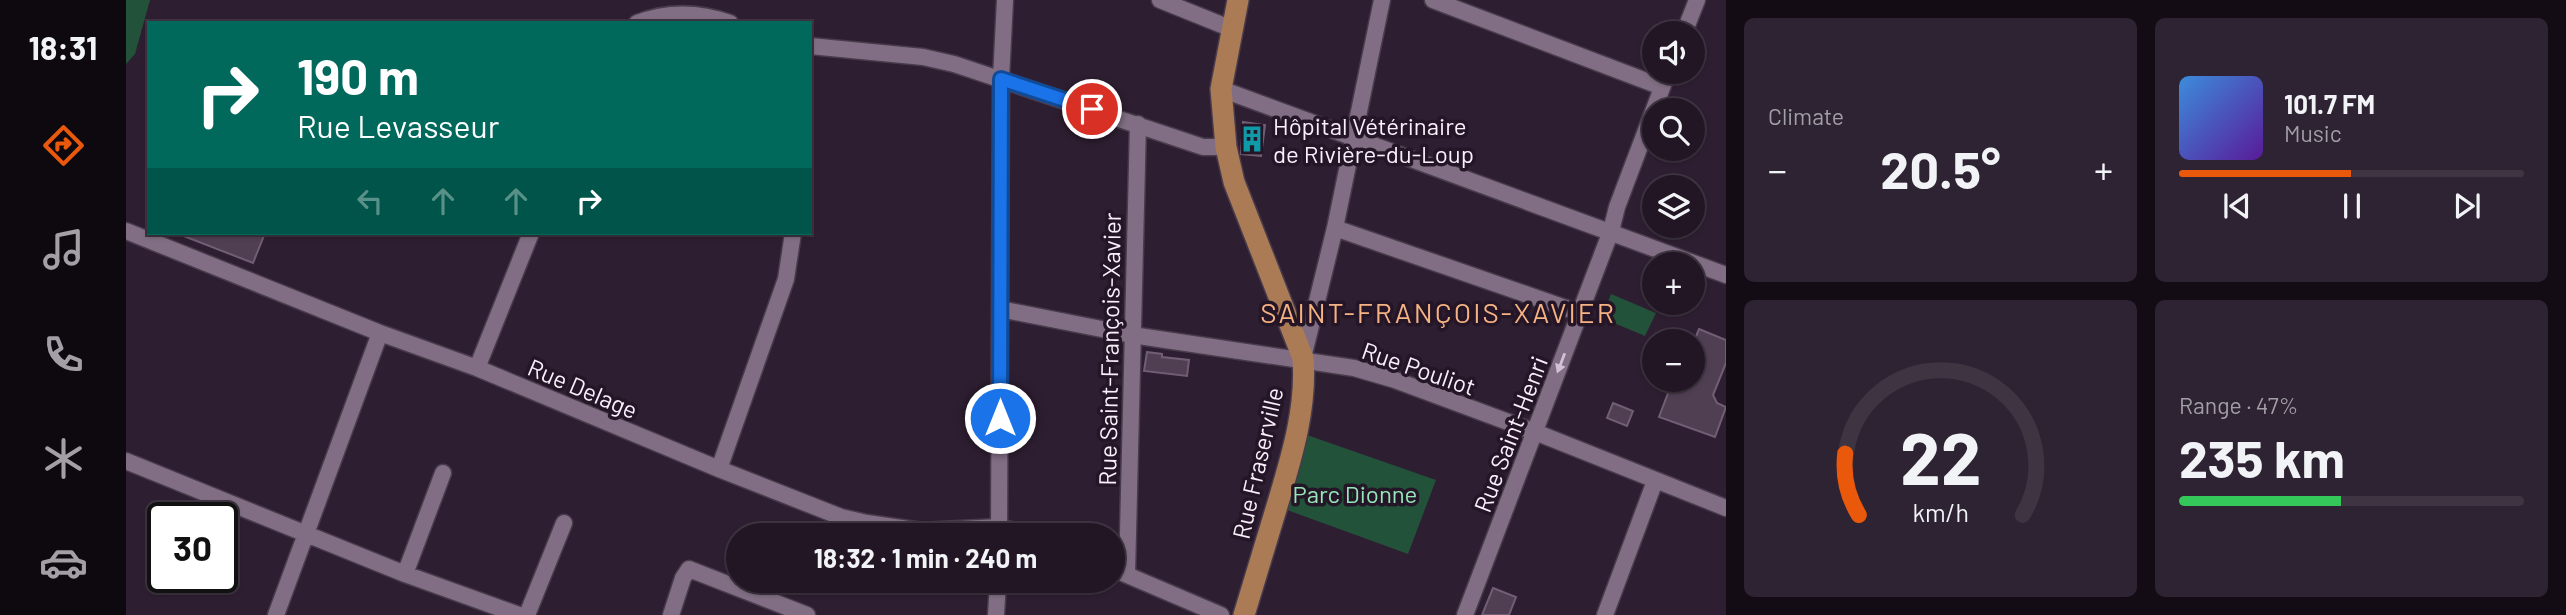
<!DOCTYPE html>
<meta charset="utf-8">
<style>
body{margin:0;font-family:Barlow,sans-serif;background:#2e2332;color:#f1f3f6;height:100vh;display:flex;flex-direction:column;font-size:26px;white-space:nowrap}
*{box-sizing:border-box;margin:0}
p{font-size:23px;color:#a29fa7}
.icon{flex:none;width:38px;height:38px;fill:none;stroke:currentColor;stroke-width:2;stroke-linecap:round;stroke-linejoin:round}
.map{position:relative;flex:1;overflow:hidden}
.drawer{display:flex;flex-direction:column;gap:18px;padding:18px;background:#130c14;width:840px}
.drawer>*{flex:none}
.banner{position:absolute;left:21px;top:21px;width:665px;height:214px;border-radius:0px;box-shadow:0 2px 5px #0004,0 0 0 2px #3f3542;background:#00695c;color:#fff;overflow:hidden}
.tools{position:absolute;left:1516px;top:21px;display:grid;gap:14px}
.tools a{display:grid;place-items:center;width:63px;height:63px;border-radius:50%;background:#221625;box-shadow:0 2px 5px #0004,0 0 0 2px #3f3542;font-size:35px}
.speed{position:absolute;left:21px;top:502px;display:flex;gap:14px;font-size:35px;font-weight:700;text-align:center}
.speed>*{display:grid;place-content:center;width:91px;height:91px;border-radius:50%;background:#221625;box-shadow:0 2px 5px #0004,0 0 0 2px #3f3542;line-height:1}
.speed .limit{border:4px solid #111;border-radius:10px;background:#fff;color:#111}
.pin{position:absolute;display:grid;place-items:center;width:60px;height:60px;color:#fff;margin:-30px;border:4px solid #fff;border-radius:50%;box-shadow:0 2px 7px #0007}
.me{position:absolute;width:77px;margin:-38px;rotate:0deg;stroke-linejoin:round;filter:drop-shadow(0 0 5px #0008)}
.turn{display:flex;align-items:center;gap:24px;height:147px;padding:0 35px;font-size:32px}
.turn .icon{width:91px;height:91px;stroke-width:2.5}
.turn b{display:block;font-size:49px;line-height:60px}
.lanes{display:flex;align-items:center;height:66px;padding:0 35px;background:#0003;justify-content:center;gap:35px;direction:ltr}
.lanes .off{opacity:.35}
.big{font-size:52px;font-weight:700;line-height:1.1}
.drawer .card{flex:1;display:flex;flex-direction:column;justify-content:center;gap:10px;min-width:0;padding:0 24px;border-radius:10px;background:#2e2332}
.drawer .dial{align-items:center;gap:0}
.dial svg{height:182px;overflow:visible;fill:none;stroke:#3f3542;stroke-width:7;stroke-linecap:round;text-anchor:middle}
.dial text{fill:#f1f3f6;stroke:none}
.song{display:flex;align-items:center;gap:21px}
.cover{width:84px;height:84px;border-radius:10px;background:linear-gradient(135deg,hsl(210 70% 55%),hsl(270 70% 35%))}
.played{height:7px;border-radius:4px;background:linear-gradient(90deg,#ea580c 50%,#3f3542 50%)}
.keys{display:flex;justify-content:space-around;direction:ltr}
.heat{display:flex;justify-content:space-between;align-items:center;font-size:38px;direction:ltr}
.charge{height:10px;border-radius:5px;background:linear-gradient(90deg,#34c759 47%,#3f3542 0)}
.drawer .tiles{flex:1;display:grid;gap:18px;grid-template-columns:repeat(2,1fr)}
.trip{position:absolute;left:600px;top:523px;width:399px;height:70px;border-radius:35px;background:#221625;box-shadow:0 2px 5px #0004,0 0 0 2px #3f3542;font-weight:700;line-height:70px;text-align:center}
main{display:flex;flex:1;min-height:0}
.tabs{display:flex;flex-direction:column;width:126px;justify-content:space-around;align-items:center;background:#0e090f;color:#a29fa7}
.tabs .icon{width:49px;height:49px}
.tabs .current{color:#ea580c}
.tabs b{font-size:32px;color:#f1f3f6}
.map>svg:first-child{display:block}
.green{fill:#23523a}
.building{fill:#503f53;stroke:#715e74;stroke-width:2}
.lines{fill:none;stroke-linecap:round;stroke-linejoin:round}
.minor-casing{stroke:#483b4b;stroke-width:19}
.major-casing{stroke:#483b4b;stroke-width:24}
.minor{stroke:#816e84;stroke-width:16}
.major{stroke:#aa7b55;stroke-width:21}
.oneway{fill:#d0c2d2}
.route-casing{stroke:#114b97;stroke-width:18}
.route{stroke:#1a73e8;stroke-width:12}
.labels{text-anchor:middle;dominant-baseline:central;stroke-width:7;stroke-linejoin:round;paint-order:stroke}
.poi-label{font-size:24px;fill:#faeffc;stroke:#241527;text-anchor:start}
.street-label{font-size:24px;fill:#faeffc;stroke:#241527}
.park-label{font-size:24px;fill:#95e6b9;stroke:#241527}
.quarter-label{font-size:28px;letter-spacing:2px;fill:#f5b283;stroke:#241527}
</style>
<main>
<nav class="tabs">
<b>18:31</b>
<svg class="icon current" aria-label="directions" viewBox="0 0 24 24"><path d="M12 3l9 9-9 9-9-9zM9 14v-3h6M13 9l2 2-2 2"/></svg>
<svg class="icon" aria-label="music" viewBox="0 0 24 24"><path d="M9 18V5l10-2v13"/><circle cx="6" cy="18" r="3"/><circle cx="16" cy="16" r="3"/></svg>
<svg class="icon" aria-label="phone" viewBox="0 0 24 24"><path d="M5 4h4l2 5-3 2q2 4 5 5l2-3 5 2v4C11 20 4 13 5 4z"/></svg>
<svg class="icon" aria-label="climate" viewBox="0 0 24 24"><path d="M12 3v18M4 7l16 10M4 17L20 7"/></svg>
<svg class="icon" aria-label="car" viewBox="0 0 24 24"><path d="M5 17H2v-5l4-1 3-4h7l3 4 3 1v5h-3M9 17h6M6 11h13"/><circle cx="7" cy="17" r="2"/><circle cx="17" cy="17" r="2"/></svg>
</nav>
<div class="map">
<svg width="1600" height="615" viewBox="0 0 1600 615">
<rect width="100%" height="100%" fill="#2e1e31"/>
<path class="green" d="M0 0H24L9 54 0 64Z
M1485 294 1530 313 1519 336 1476 318Z
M1181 435 1310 480 1282 554 1161 510Z"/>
<path class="building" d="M1117 122 1139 125 1135 156 1115 154Z
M50 233H139L127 263Z
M1573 329 1600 340V363L1587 395 1591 403 1600 407 1589 437 1533 417 1547 380H1566V346Z
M1021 352 1036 354V357L1063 360 1061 376 1018 371Z
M1487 403 1507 411 1501 426 1481 418Z
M1367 588 1390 597 1383 615H1356Z"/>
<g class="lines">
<g class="minor-casing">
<path id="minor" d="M1034 0 1106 29
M1307 0 1536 87
M511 23C542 11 573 12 604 23
M1558 33 1571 0
M684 46 797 57 828 64 1077 147H1100
M1095 89 1600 275
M1209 228 1454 313
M0 231 254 333 351 368 593 469 715 517 741 523 796 531 873 527 906 536
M874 309 1006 335 1228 368 1269 380 1409 432 1600 508
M1177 358 1209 228 1256 0
M351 368 405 233
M0 461 279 574 393 615
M593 469 660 279 667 233
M873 536 875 79 879 0
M987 569 1095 615
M279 574 317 473
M1001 574 1012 124
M150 615 254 333
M401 615 438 523
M545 615 557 578 563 569 681 615
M870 615 872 581
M1339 615 1485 231 1491 207 1542 72
M1479 615 1529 481"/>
</g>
<g class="major-casing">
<path id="major" d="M1112 0 1095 89 1100 147 1108 182 1177 358C1181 409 1165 459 1151 506 1140 543 1129 579 1118 615"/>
</g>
<use href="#minor" class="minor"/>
<use href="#major" class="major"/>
</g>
<defs><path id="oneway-solid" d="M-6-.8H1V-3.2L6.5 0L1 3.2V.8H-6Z" transform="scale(1.75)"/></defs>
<use class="oneway" href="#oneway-solid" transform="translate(1435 363) rotate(111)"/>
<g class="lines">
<g class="route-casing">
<path id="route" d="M874 418 875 79 966 109"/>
</g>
<use href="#route" class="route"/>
</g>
<defs>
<g id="building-bare" transform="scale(2.1)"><path d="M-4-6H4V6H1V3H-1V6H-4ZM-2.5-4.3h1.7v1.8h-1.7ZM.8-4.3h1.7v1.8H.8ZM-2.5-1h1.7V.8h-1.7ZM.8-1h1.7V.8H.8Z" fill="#0f9aa8" stroke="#241527" stroke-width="2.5" paint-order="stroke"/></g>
</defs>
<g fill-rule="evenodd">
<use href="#building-bare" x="1126" y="139"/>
</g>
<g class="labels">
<g class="poi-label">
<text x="1147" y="125">Hôpital Vétérinaire<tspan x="1147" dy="28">de Rivière-du-Loup</tspan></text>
</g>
<g class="street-label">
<text transform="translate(983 349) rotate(-89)">Rue Saint-François-Xavier</text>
<text transform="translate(1293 368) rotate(19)">Rue Pouliot</text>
<text transform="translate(457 388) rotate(23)">Rue Delage</text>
<text transform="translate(1384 434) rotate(-69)">Rue Saint-Henri</text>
<text transform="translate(1131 463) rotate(-77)">Rue Fraserville</text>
</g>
<g class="park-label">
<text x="1229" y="493">Parc Dionne</text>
</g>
<g class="quarter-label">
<text x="1312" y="312">SAINT-FRANÇOIS-XAVIER</text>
</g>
</g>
</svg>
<div class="tools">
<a><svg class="icon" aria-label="sound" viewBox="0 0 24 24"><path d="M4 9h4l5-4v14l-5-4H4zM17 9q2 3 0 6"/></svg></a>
<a><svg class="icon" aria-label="search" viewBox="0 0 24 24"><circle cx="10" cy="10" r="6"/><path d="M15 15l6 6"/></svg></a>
<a><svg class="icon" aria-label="layers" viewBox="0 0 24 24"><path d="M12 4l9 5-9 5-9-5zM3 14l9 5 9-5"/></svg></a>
<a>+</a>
<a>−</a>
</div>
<div class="speed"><div class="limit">30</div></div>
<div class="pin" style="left:966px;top:109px;background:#d93025"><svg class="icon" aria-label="arrive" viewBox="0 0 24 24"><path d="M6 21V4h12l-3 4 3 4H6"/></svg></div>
<svg class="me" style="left:874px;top:418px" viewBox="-20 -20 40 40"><circle r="17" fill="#1a73e8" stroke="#fff" stroke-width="3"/><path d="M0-11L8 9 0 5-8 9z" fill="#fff"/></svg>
<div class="trip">18:32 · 1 min · 240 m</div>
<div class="banner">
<div class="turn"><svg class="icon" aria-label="right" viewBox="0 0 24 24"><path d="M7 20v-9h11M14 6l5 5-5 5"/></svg><div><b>190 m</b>Rue Levasseur</div></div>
<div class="lanes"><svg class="icon off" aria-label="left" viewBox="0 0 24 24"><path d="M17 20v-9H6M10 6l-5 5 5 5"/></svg><svg class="icon off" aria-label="ahead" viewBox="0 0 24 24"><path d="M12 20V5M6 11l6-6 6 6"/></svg><svg class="icon off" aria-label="ahead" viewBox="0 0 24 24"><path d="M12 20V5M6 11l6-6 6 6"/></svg><svg class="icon" aria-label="right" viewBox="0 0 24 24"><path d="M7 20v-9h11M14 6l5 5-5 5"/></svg></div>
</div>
</div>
<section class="drawer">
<div class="tiles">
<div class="card"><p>Climate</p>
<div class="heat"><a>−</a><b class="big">20.5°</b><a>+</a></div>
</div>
<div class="card">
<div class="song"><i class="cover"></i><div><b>101.7 FM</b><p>Music</p></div></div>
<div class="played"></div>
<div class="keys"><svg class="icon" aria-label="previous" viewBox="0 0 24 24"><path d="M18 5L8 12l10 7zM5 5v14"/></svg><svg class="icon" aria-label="pause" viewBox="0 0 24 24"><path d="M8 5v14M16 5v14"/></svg><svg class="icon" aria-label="next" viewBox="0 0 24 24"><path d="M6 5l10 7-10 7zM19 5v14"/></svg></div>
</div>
<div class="card dial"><svg viewBox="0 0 100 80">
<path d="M14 69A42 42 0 1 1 86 69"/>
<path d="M14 69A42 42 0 0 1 8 42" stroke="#ea580c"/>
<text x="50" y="56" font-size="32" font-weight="700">22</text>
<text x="50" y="72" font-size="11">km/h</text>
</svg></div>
<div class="card"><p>Range · 47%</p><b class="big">235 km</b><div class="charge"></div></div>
</div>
</section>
</main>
